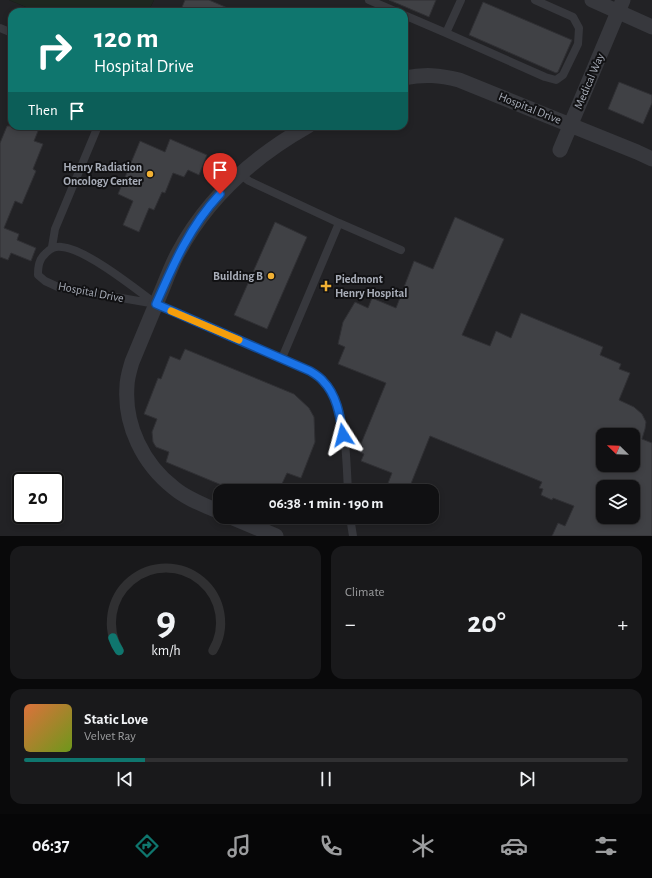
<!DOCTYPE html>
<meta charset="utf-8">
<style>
body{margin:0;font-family:"Alegreya Sans",sans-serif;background:#19191b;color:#f1f3f6;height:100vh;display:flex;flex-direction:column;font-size:15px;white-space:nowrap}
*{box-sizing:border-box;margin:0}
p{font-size:13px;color:#9c9d9f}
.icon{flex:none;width:22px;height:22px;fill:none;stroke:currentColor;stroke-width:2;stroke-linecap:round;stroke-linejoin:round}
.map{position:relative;height:536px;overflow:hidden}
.panel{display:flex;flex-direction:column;gap:10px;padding:10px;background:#09090a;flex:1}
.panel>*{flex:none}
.guide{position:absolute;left:8px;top:8px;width:400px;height:122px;border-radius:12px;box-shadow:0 2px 6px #0003,0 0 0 1px #303032;background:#0f766e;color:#fff;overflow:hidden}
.needle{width:26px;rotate:293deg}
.fabs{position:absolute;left:596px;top:428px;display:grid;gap:8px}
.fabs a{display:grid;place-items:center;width:44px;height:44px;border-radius:8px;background:#101012;box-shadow:0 2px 6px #0003,0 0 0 1px #303032;font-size:20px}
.speed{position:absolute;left:12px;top:472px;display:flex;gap:8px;font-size:20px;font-weight:700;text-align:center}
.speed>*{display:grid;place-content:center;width:52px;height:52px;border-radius:50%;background:#101012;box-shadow:0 2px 6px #0003,0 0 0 1px #303032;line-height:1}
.speed .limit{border:2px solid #111;border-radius:6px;background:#fff;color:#111}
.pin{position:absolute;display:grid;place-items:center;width:34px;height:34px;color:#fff;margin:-41px -17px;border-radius:50% 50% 50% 0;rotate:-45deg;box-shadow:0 0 4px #0007}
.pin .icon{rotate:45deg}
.me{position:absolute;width:44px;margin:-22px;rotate:351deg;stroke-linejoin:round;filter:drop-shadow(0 0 3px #0008)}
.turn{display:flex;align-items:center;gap:14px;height:84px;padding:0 20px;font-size:18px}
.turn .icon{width:52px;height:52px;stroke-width:2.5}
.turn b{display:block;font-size:28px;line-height:34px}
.then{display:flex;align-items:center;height:38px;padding:0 20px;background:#0003;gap:8px;font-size:15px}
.big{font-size:30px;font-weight:700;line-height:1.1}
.panel .tile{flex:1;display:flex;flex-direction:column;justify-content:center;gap:6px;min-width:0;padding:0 14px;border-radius:12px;background:#19191b}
.panel .dial{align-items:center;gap:0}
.dial svg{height:104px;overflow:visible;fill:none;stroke:#303032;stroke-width:7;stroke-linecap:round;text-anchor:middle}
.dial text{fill:#f1f3f6;stroke:none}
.song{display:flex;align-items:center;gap:12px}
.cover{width:48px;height:48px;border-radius:6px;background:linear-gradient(135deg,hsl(20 70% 55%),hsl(80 70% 35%))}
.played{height:4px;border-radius:2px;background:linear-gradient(90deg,#0f766e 20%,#303032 20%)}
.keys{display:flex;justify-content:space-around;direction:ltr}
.heat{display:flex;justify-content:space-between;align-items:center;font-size:22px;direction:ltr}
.panel .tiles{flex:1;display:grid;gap:10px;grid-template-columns:1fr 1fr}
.tile:last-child{grid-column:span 2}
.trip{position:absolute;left:213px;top:484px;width:226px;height:40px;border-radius:12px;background:#101012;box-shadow:0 2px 6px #0003,0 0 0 1px #303032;font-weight:700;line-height:40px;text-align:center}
.dock{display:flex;height:64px;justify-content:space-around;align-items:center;background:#060607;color:#9c9d9f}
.dock .icon{width:28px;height:28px}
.dock .current{color:#0f766e}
.dock b{font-size:18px;color:#f1f3f6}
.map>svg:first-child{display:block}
.built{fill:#222225;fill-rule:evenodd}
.green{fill:#1e261f}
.building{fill:#404145;stroke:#303034;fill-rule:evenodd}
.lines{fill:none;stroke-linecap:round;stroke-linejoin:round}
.service{stroke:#37383d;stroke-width:8}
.minor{stroke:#37383d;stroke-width:15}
.route-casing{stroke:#114b97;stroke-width:10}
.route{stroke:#1a73e8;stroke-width:7}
.slow{stroke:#f59e0b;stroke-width:7}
.poi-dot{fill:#f2b134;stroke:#111113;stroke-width:1.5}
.labels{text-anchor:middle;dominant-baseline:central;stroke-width:4;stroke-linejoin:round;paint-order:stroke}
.street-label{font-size:12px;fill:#a8adb8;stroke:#111113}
.poi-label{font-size:12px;font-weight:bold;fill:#a8adb8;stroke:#111113;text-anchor:end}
</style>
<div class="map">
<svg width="652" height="536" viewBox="0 0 652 536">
<rect width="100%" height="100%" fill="#161618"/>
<path class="built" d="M0 0H9L38 12H12V126H404V12H148L154 0H652V536H0ZM603 435H633V465H603ZM21 481H55V515H21ZM603 487H633V517H603ZM220 491H432V517H220Z"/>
<path class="green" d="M9 0H154L148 12H38Z"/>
<path class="building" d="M185 0H209L237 12H180Z
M389 0H436L429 17Z
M483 2 572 40 558 72 556 73 469 35Z
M619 82 652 95V103L643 124 608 109Z
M7 126H40L34 141 43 144 33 169 36 171 22 204 15 201 4 228 19 234 17 240 36 248 31 261 11 253 8 260 0 257V143Z
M170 139 207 155 199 175 188 170 184 177 173 173 165 193 162 192 154 210 149 208 139 232 123 225 133 201 118 194 140 141 165 152Z
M455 217 504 239 462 335 490 346 496 331 511 338 521 313 603 347 600 355 621 364 619 369 630 373 619 400 634 407 642 414 646 422 645 429 642 439 652 443V536H552L558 523 565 526 574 506 553 498 552 500 541 495 543 489 539 488 542 482 430 436 408 491H385L392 473 361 461 364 454 358 451 386 383 338 364 345 347 338 344 343 322 355 302 368 308 372 298 396 308 414 261 433 269ZM603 435H633V465H603ZM603 487H633V517H603Z
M275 222 307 237 267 329 234 315Z
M185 349 294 394 309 408 314 417 315 442 301 478 287 473 280 488 277 491H236L166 462 169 452 156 447 153 442 152 432 157 419 144 414 158 378 161 379 170 356 180 360Z"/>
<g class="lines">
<path class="service" d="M369 0 397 12
M404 15 446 33 461 0
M0 28 12 33
M446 33 545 77 556 80 563 75 578 44 579 28 573 17 535 0
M240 174 249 181 339 223 282 358
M339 223 401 250
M52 247 55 229 98 126
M156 304C136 289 86 249 62 247 55 246 51 248 46 253 39 259 38 266 38 275L45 281 58 287 156 304 310 371C314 374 319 377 323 380 347 404 346 459 348 491
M350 517 353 536"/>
<path class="minor" d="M592 0 652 27
M404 78C425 74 439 75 459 80L637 152 652 159
M560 150 623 0
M220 512C204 505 187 499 174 488 143 464 124 425 127 386 127 378 130 369 132 362 143 336 153 311 164 285 168 275 172 265 177 255 207 198 253 157 308 126
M231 517 276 536"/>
</g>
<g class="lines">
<g class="route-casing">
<path id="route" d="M220 194C190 226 173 265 156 304L310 371C315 374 320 377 323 381 337 395 340 416 343 435"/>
</g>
<use href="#route" class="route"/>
<path class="slow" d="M171 311 239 340"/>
</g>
<g class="poi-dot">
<circle cx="150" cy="174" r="4"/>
<circle cx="271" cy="276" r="4"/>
<path d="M324 280h4v4h4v4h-4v4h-4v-4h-4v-4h4z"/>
</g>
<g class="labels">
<g class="street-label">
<text transform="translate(589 81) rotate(-67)">Medical Way</text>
<text transform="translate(530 108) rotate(22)">Hospital Drive</text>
<text transform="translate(91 292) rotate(11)">Hospital Drive</text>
</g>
<g class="poi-label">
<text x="142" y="167">Henry Radiation<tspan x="142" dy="14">Oncology Center</tspan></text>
<text x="263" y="276">Building B</text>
<text x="335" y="279" text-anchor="start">Piedmont<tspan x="335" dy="14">Henry Hospital</tspan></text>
</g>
</g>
</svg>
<div class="fabs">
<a><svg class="needle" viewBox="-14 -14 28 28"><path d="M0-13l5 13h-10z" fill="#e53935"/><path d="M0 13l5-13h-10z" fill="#9c9d9f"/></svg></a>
<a><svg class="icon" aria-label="layers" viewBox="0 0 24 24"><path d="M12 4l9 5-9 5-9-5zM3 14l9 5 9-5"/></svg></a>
</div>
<div class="speed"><div class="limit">20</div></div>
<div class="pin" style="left:220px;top:194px;background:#d93025"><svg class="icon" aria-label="arrive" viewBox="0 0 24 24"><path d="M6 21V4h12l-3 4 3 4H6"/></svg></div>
<svg class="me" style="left:343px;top:435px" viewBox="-20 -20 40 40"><path d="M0-17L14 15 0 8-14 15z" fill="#1a73e8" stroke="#fff" stroke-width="4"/></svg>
<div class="trip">06:38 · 1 min · 190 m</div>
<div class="guide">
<div class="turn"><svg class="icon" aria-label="right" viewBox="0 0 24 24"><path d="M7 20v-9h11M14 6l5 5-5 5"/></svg><div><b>120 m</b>Hospital Drive</div></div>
<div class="then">Then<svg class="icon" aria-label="arrive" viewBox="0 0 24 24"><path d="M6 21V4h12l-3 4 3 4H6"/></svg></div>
</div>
</div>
<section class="panel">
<div class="tiles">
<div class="tile dial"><svg viewBox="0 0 100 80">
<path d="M14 69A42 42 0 1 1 86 69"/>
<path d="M14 69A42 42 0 0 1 9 59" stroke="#0f766e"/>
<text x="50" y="56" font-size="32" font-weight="700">9</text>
<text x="50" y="72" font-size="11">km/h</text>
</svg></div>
<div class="tile"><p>Climate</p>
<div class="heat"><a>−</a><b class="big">20°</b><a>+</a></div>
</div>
<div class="tile">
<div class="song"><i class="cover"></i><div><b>Static Love</b><p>Velvet Ray</p></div></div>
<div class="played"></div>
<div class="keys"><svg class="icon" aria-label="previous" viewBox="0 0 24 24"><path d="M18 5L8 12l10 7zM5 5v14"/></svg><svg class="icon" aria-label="pause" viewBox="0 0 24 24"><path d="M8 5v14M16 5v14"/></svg><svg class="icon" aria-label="next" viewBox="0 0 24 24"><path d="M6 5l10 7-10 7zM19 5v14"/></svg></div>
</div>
</div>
</section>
<nav class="dock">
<b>06:37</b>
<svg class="icon current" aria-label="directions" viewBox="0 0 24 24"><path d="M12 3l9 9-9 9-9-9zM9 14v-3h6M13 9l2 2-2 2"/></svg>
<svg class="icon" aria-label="music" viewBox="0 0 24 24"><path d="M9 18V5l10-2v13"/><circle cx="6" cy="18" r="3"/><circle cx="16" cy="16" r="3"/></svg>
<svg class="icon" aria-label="phone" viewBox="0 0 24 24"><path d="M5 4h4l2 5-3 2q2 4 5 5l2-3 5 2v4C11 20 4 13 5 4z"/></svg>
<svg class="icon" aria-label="climate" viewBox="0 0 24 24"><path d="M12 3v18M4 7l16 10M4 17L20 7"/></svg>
<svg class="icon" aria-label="car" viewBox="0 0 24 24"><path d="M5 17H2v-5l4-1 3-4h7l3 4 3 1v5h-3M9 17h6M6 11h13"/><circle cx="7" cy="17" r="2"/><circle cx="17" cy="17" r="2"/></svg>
<svg class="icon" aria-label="filters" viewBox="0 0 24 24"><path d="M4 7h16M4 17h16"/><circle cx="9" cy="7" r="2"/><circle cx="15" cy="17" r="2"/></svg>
</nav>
